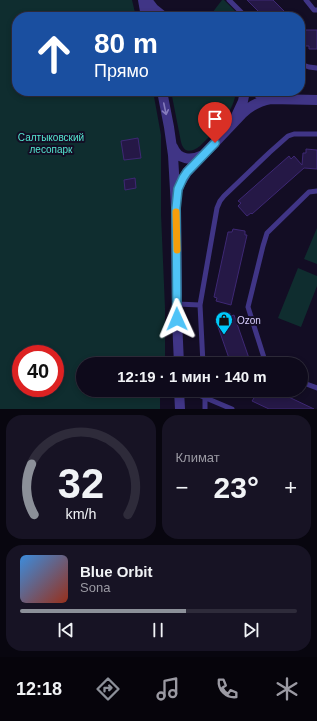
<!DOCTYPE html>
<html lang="ru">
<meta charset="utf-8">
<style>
body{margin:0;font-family:Helvetica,sans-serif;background:#171324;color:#f1f3f6;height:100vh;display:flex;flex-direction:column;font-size:15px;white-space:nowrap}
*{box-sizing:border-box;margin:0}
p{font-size:13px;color:#9b9aa3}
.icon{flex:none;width:22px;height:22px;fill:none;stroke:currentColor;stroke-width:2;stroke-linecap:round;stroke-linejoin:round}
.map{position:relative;height:409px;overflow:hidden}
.sheet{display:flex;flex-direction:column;gap:6px;padding:6px;background:#08060f;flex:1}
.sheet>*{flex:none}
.hud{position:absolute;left:12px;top:12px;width:293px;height:84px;border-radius:16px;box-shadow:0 2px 6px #0003,0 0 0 1px #2e2b3a;background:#1a4fa0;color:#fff;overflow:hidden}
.speed{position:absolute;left:12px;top:345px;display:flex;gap:8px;font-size:20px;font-weight:700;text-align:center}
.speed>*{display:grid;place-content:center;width:52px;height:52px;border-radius:50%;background:#0e0a1b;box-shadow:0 2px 6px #0003,0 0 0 1px #2e2b3a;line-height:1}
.speed .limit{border:6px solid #d22;background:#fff;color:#111}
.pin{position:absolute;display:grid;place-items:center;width:34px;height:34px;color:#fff;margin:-41px -17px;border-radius:50% 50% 50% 0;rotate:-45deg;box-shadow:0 0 4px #0007}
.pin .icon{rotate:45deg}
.me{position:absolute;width:44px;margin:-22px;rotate:359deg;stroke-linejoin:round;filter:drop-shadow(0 0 3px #0008)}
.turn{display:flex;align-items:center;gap:14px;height:84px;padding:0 16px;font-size:18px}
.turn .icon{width:52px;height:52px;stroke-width:2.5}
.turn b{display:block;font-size:28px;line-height:34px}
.big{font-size:30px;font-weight:600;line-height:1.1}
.sheet .card{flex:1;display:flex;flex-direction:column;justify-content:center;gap:6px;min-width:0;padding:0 14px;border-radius:16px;background:#171324}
.sheet .dial{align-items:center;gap:0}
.dial svg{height:104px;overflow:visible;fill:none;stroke:#2e2b3a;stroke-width:7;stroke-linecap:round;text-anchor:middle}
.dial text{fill:#f1f3f6;stroke:none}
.song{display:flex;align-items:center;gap:12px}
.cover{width:48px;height:48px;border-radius:6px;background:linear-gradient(135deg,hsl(210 70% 55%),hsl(10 70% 35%))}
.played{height:4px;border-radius:2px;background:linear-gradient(90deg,#8c9099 60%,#2e2b3a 60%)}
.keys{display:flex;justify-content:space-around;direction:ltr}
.heat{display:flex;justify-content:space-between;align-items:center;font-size:22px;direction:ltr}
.sheet .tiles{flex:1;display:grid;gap:6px;grid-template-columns:1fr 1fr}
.card:last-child{grid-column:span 2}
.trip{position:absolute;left:76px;top:357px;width:232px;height:40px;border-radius:20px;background:#0e0a1b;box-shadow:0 2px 6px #0003,0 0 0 1px #2e2b3a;font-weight:600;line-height:40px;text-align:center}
.tab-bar{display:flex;height:64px;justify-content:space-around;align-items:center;background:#06040b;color:#9b9aa3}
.tab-bar .icon{width:28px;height:28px}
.tab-bar .on{color:#8c9099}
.tab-bar b{font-size:18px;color:#f1f3f6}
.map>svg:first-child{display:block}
.green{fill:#0f2d2f;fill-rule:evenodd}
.building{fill:#251846;stroke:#3e2874}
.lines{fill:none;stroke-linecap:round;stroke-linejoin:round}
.service{stroke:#403586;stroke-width:5}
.tertiary{stroke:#403586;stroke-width:10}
.oneway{stroke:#857bbc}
.route-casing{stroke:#337fa1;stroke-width:10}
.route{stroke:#4fc3f7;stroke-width:7}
.slow{stroke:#f59e0b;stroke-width:7}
.labels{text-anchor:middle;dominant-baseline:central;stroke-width:4;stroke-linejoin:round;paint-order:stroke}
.park-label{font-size:10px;fill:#55e6d0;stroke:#130d24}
.poi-label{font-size:10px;fill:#dad0ff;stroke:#130d24;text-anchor:start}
</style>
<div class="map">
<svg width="317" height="409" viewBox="0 0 317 409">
<rect width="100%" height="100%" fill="#130d24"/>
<path class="green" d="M0 0H132L136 17H17V91H153L161 135V214L165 308V364H83V390H162L160 393V409H0ZM21 354H55V388H21Z
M222 0H224L241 17H209Z
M171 91H236C234 113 215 131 200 146 192 152 184 154 181 142Z
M317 228V264L304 259Z
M298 268 317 276V286L301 327 278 318Z"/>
<path class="building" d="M247 0H273L290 17H268L264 13 262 15Z
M305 30H317V49H309V46H305V42L300 41V35Z
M138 138 141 158 124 160 121 141Z
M306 149 317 150V169L304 168 252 214 251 213 247 216 238 206 241 203 238 201 289 156 291 159 294 156 302 165 303 153H306Z
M135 178 136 188 125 190 124 180Z
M233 229 245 231V235H247L231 305 216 301 217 298 214 297 228 232H232Z
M230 313 229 317 234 315 251 364H231L216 321 220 320 219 316Z
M247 390H274L314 409H269L252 401 254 398 250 396Z"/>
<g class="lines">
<path class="service" d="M229 0 246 17
M306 0 314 10H317
M300 64 309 67 317 68
M177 304 200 305
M203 364 200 305 217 208 220 201 224 196 270 152 288 136 294 134H317
M266 364 248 307 263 246 267 233 309 192 317 191
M301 382 317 388
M187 390 232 409
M205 390V409"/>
<path class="tertiary" d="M143 0 146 17
M147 0 154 9 164 17
M162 91 169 127 173 155 176 208 177 319 179 364
M255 91 262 96 271 99 317 100
M236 116 243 101 245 91
M173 147C178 160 191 161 203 155
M177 192 180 184 187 172 242 114C250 106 259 101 271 99
M179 390 180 409"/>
</g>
<defs><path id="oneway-shaft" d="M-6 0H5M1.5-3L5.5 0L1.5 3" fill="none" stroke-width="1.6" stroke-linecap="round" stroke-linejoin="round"/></defs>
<use class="oneway" href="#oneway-shaft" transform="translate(165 109) rotate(78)"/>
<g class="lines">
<g class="route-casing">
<path id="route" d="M177 319 176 208 178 189 183 178 187 172 215 143"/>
</g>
<use href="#route" class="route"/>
<path class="slow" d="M176 212 177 250"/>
</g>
<defs>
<g id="shop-pin" transform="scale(0.9)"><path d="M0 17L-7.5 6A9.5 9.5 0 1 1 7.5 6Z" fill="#00cafb" stroke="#130d24"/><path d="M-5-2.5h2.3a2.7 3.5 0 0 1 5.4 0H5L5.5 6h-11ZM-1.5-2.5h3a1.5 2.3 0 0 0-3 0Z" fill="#111"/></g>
</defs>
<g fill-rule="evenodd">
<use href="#shop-pin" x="224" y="320"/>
</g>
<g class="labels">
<g class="park-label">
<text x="51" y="137">Салтыковский<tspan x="51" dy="12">лесопарк</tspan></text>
</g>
<g class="poi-label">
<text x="237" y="320">Ozon</text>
</g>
</g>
</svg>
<div class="speed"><div class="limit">40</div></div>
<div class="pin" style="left:215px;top:143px;background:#d93025"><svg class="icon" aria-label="arrive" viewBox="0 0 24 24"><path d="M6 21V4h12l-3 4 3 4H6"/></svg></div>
<svg class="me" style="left:177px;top:319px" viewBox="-20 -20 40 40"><path d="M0-17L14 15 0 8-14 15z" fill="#4fc3f7" stroke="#fff" stroke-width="4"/></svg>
<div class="trip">12:19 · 1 мин · 140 m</div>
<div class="hud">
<div class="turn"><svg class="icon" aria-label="ahead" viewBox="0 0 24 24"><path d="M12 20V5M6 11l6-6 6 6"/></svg><div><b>80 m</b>Прямо</div></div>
</div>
</div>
<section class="sheet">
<div class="tiles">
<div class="card dial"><svg viewBox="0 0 100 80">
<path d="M14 69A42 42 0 1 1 86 69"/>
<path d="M14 69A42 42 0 0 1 12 30" stroke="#8c9099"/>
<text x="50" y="56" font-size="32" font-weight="700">32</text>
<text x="50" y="72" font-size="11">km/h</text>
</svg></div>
<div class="card"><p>Климат</p>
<div class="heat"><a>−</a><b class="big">23°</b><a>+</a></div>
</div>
<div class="card">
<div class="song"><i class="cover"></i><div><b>Blue Orbit</b><p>Sona</p></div></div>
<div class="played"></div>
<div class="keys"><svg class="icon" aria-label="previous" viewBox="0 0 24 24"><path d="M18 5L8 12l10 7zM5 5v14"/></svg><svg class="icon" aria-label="pause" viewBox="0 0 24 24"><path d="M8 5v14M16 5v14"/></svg><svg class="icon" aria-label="next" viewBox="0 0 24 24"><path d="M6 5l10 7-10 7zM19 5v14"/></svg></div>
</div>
</div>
</section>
<nav class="tab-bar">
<b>12:18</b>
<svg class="icon on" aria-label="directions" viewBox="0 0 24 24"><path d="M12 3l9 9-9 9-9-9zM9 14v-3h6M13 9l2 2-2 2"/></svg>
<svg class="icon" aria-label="music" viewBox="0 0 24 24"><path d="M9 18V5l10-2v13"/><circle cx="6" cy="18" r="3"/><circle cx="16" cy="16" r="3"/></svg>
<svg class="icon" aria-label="phone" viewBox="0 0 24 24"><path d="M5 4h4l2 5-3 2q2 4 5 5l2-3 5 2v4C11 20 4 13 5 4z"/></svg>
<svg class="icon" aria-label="climate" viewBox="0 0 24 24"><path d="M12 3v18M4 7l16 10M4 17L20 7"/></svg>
</nav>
